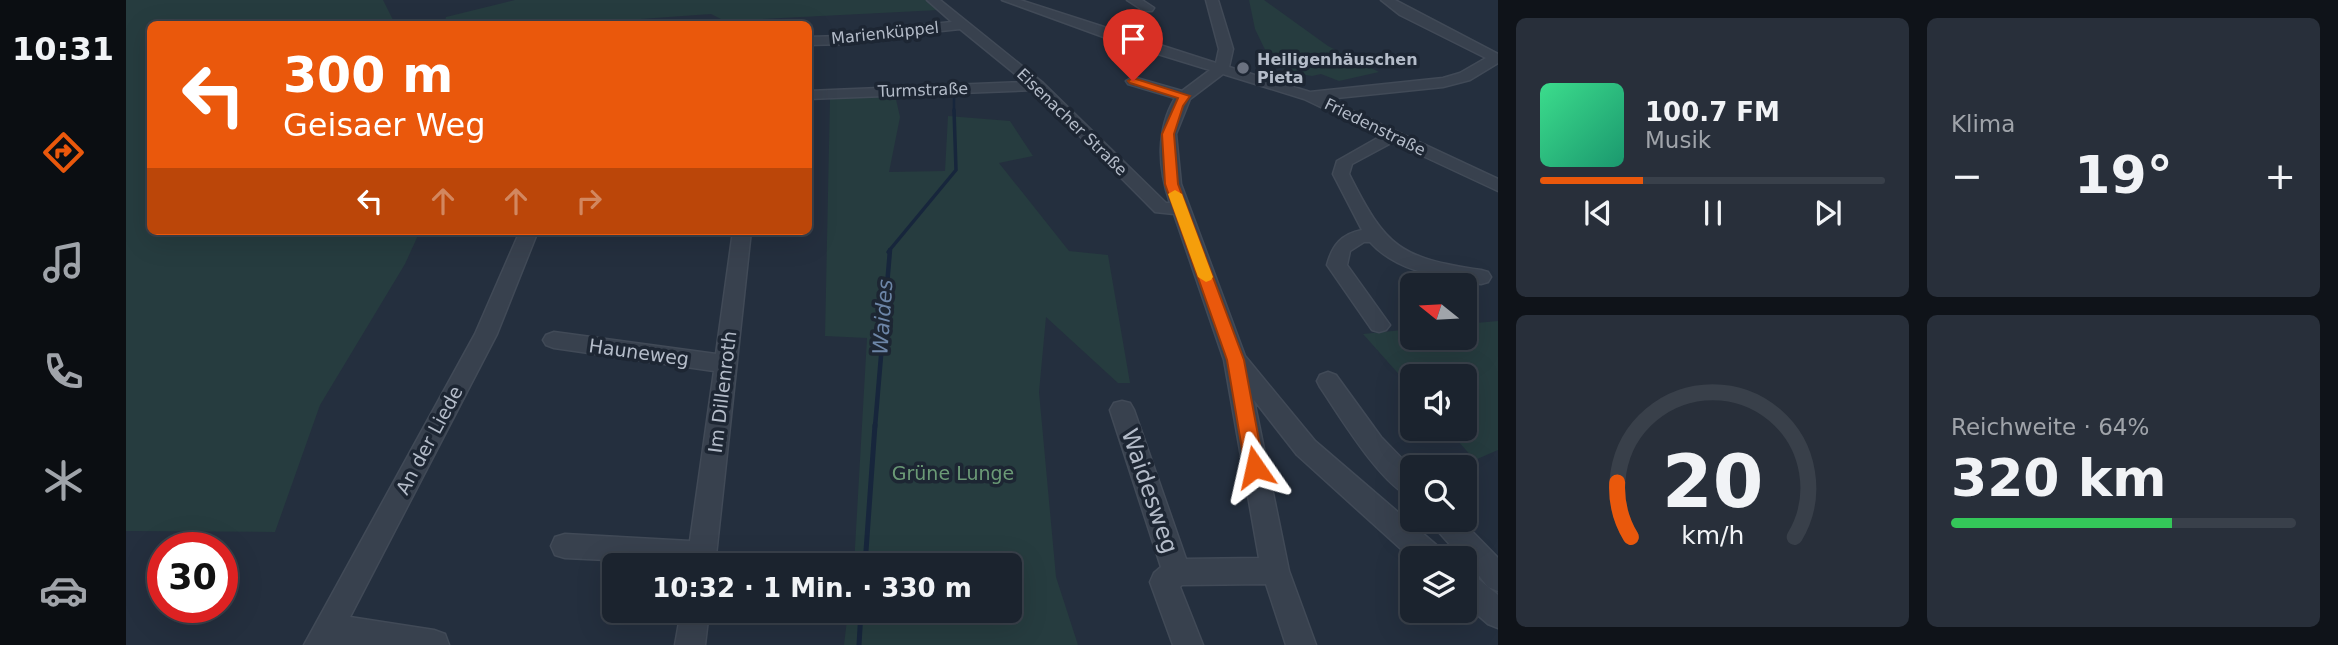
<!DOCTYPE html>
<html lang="de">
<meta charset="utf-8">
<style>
body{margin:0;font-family:"DejaVu Sans",sans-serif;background:#282f3a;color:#f1f3f6;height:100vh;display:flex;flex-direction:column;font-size:26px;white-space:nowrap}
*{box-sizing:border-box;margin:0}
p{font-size:23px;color:#a0a4aa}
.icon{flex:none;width:38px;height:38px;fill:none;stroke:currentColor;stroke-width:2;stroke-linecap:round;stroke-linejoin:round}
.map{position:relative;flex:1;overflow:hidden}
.details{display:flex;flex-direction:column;gap:18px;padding:18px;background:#0f1319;width:840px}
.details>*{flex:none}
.guide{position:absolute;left:21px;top:21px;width:665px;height:214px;border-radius:10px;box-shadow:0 7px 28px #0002,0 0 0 2px #39404a;background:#ea580c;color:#fff;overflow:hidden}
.needle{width:46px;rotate:288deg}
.controls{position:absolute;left:1274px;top:273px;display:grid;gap:14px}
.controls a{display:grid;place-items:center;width:77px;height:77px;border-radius:10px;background:#1b232e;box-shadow:0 7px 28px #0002,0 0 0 2px #39404a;font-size:35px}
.speed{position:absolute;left:21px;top:532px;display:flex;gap:14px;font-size:35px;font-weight:700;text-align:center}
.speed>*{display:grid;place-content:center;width:91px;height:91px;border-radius:50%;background:#1b232e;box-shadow:0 7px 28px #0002,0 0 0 2px #39404a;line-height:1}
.speed .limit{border:10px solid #d22;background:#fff;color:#111}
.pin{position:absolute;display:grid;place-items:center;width:60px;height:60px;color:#fff;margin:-72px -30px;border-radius:50% 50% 50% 0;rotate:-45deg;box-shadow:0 0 7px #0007}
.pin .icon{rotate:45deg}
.me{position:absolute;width:77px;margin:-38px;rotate:349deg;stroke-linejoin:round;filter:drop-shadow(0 0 5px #0008)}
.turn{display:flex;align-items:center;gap:24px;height:147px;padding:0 21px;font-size:32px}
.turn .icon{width:91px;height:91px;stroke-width:2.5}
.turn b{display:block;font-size:49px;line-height:60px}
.lanes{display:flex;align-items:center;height:66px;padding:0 21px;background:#0003;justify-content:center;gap:35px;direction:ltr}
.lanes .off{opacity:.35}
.big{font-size:52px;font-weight:600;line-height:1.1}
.details .card{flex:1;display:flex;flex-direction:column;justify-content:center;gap:10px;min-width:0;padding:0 24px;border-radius:10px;background:#282f3a}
.details .dial{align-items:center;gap:0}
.dial svg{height:182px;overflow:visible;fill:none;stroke:#39404a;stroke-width:7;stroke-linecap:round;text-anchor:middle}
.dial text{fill:#f1f3f6;stroke:none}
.song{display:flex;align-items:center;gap:21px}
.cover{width:84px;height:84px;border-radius:10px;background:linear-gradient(135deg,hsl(150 70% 55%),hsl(160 70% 35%))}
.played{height:7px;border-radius:4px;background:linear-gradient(90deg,#ea580c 30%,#39404a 30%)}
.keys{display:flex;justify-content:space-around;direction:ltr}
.heat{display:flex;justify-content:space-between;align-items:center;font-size:38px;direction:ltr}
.charge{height:10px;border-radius:5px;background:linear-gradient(90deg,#34c759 64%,#39404a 0)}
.details .tiles{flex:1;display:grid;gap:18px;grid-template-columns:repeat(2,1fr)}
.trip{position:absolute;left:476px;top:553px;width:420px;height:70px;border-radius:10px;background:#1b232e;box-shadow:0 7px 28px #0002,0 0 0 2px #39404a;font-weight:600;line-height:70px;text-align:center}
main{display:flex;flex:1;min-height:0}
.tabs{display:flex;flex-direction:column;width:126px;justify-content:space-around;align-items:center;background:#0b0e12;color:#a0a4aa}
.tabs .icon{width:49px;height:49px}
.tabs .current{color:#ea580c}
.tabs b{font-size:32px;color:#f1f3f6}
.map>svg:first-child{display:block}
.green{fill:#263c3f}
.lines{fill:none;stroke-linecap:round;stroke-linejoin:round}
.stream-far3{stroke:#17263c;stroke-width:2.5}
.stream-far2{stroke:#17263c;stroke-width:3.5}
.stream-far1{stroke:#17263c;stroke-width:4.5}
.stream{stroke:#17263c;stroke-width:5}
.minor-casing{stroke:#414a57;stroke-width:3}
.minor{fill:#38414e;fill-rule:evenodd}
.route{fill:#ea580c;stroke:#983908;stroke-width:2}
.slow{fill:#f59e0b}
.worship-dot{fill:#6b7280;stroke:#1d2633;stroke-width:2.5}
.labels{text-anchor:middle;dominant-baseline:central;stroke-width:7;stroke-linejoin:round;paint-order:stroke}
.far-street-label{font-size:16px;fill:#b4bcc9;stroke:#1d2633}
.far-poi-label{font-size:16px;font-weight:bold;fill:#b4bcc9;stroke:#1d2633;text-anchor:start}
.street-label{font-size:19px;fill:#b4bcc9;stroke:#1d2633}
.park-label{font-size:19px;fill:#6b9a76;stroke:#1d2633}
.water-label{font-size:21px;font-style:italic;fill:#6d86a8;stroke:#1d2633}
.near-street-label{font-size:23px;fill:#b4bcc9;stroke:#1d2633}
</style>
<main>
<nav class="tabs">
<b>10:31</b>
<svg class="icon current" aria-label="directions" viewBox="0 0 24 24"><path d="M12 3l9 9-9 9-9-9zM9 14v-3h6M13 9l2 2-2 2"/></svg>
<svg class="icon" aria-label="music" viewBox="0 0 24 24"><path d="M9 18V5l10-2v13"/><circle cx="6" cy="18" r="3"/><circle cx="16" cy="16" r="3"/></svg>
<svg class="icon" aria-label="phone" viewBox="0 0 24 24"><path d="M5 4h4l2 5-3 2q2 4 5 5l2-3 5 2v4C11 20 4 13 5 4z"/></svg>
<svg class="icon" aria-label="climate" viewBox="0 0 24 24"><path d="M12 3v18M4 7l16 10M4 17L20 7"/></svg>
<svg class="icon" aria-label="car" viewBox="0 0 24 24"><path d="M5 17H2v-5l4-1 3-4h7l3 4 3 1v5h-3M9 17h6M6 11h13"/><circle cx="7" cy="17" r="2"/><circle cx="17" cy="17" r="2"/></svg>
</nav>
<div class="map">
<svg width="1372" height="645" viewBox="0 0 1372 645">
<rect width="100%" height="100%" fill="#242f3e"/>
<path class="green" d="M0 0H257L268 22 274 24H24V231H294L279 264 194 405 149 532 0 531Z
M389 0H806L813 10 599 21 585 14 501 20 494 24H318L320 17Z
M1123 0H1138L1202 46 1253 72 1213 81 1195 74 1186 76 1161 72 1144 60 1129 29Z
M769 95 774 117 763 172 819 171 822 116 884 121 907 156 873 163 943 251 982 255 1004 383H992L920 317 913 392 930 577 952 645H718L722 611H884V565H728L741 338 699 336 704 98Z
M1372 321V450L1349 460 1321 429H1339V376H1286V389L1237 334 1286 329V338H1339V324Z"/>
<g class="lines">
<path class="stream-far3" d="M828 93V112"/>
<path class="stream-far2" d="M762 252 830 170 828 110"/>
<path class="stream-far1" d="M749 427 764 250"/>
<path class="stream" d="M739 565 749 425
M733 645 735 611"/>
<g class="minor-casing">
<path id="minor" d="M801 0H814L917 83 1040 203H1044C1032 168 1030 130 1049 98L1002 84 1000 81 1007 77 1056 91 1084 70 983 39 876 0H894L1090 63 1093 49 1080 0H1092L1107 49 1103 67 1184 92 1317 78 1334 73 1360 58 1274 15 1255 0H1269L1372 54V63L1344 80 1317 87 1201 99 1372 179V191L1267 142 1226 164 1223 174C1260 248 1274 258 1355 270L1362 272 1365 277 1362 282 1355 284C1316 277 1272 273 1244 242H1238L1224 251 1221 265 1264 325 1260 330 1253 332 1246 330 1201 265C1206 246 1215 234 1236 230L1207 174 1211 161 1255 136 1178 99 1097 74 1064 99 1050 134 1055 184 1119 356 1189 441 1315 549 1319 558 1286 559 1171 455 1128 400 1163 571 1190 645H1160L1140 584 1056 585 1054 587 1077 645H1047L1024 582 1028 573 1035 567 984 410 988 403 996 401 1004 403 1008 410 1060 559 1133 558 1098 360 1048 214 1029 212 908 90 682 99V91L899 82 834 29 729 40 718 44 682 45V37L716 36 726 32 826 22Z
M1001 0H1016L1028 8 1026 11H1018Z
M394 231H412L371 334 224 617 308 630 319 634 323 645H178L349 334Z
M607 231H625L589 565 439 558 429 555 425 546 429 537 439 534 564 541 588 371 428 348 420 345 417 340 420 335 428 332 590 354Z
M1202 372 1210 375 1255 437 1286 469V497C1256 487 1213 415 1194 387L1191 381 1194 375Z
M1305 520H1335L1372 558V591L1362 587 1372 595V628L1362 624 1339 604V573L1349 576 1362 587 1339 558H1336L1309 528Z
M555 611H583L579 645H549Z"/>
</g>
<use href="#minor" class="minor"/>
</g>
<path class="route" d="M1007 78 1064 96 1057 106 1048 134 1052 184 1118 360 1138 467 1135 473 1129 475 1122 473 1119 467 1101 360 1039 184 1036 134 1052 98 1004 83 1002 81Z"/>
<path class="slow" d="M1049 190 1056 194 1087 277 1085 280 1080 282 1072 277 1042 194Z"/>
<circle class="worship-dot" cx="1117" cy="68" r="7"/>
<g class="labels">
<g class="far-street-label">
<text transform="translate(759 33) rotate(-6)">Marienküppel</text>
<text transform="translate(797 90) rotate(-2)">Turmstraße</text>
<text transform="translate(946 122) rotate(44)">Eisenacher Straße</text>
<text transform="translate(1249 127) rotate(26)">Friedenstraße</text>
</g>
<g class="far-poi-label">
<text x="1131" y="59">Heiligenhäuschen<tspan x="1131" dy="18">Pieta</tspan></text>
</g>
<g class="street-label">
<text transform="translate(513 352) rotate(8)">Hauneweg</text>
<text transform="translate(596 392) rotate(-83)">Im Dillenroth</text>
<text transform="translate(303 440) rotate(-62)">An der Liede</text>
</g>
<g class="park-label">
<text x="827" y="473">Grüne Lunge</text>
</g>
<g class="water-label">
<text transform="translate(757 317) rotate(-86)">Waides</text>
</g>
<g class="near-street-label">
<text transform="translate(1024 491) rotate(71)">Waidesweg</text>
</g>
</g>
</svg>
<div class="controls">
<a><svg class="needle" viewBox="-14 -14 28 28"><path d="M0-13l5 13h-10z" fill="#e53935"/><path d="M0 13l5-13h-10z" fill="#a0a4aa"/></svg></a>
<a><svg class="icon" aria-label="sound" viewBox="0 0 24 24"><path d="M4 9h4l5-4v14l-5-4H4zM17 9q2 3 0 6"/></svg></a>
<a><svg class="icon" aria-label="search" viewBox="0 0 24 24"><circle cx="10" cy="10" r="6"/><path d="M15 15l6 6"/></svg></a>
<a><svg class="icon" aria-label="layers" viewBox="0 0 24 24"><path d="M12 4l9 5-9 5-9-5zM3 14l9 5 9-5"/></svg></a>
</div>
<div class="speed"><div class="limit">30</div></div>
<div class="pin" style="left:1007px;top:81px;background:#d93025"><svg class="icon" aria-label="arrive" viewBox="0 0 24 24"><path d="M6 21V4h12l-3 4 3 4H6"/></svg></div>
<svg class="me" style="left:1129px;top:467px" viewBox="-20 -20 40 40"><path d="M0-17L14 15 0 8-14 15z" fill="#ea580c" stroke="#fff" stroke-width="4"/></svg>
<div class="trip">10:32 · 1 Min. · 330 m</div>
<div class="guide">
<div class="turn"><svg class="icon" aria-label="left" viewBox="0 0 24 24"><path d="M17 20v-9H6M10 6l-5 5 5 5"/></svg><div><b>300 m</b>Geisaer Weg</div></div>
<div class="lanes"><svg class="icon" aria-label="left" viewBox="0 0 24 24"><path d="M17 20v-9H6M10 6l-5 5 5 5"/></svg><svg class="icon off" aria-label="ahead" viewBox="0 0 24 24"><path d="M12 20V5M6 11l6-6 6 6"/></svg><svg class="icon off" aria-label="ahead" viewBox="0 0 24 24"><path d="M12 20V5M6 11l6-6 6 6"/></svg><svg class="icon off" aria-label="right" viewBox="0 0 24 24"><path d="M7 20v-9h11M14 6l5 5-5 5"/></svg></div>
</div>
</div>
<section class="details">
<div class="tiles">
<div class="card">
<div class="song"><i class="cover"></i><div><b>100.7 FM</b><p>Musik</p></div></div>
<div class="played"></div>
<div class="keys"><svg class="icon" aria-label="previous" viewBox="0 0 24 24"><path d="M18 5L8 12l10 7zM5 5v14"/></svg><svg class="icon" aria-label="pause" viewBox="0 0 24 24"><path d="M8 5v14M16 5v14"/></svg><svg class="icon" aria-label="next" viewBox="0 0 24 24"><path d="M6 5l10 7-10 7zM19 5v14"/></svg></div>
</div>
<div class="card"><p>Klima</p>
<div class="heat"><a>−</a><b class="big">19°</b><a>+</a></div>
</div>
<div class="card dial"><svg viewBox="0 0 100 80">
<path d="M14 69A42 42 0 1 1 86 69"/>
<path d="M14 69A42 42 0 0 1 8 45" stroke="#ea580c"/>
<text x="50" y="56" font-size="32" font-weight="700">20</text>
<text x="50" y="72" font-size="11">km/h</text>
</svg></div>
<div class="card"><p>Reichweite · 64%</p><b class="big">320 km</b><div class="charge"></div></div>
</div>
</section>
</main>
